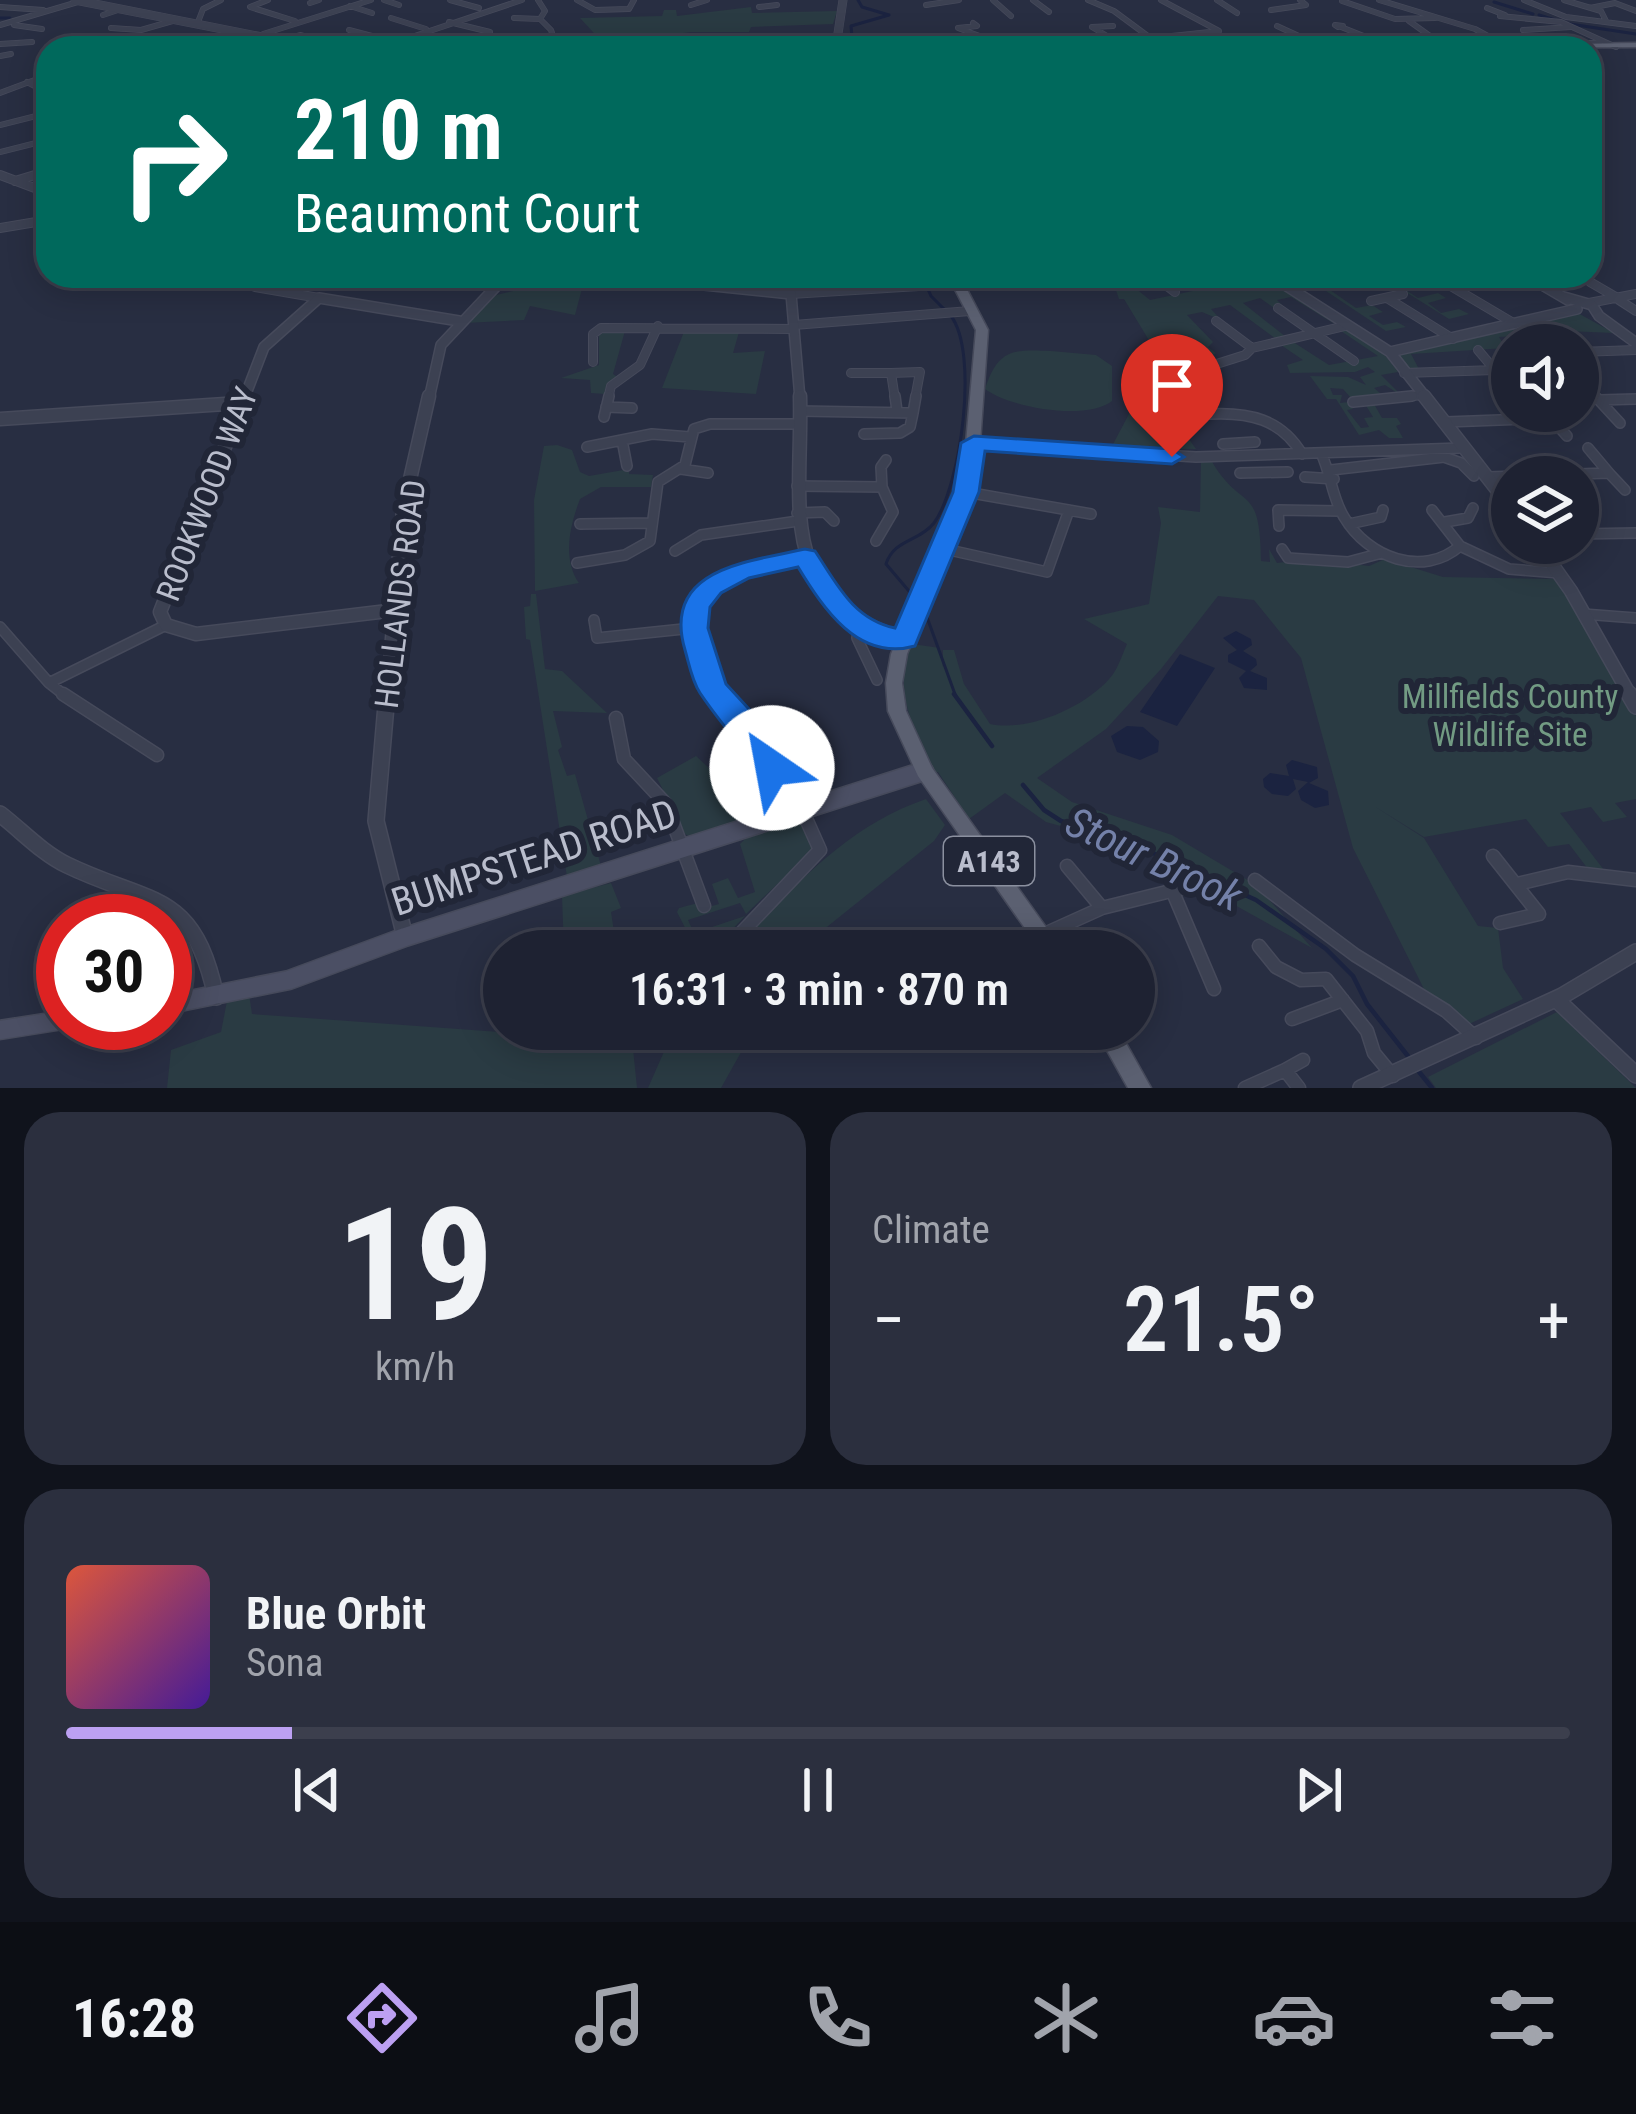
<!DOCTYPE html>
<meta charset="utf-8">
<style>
body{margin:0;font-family:"Roboto Condensed",sans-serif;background:#2b2f3e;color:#f1f3f6;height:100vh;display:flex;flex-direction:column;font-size:45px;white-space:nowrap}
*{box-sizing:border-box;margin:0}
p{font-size:39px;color:#a1a4ac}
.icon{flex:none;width:66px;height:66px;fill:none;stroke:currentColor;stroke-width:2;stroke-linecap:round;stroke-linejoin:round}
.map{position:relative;height:1088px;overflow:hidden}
.sheet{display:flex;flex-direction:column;gap:24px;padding:24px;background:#10131c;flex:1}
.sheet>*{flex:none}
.top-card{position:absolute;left:36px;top:36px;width:1566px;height:252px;border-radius:36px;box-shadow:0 6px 30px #0003,0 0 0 3px #3c3f4d;background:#00695c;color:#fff;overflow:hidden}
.fabs{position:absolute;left:1491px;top:324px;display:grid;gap:24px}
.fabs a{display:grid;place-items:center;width:108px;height:108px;border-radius:50%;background:#1e2232;box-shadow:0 6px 30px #0003,0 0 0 3px #3c3f4d;font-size:60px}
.speed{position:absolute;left:36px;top:894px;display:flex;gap:24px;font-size:60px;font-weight:700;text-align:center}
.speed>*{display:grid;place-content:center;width:156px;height:156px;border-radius:50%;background:#1e2232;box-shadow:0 6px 30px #0003,0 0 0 3px #3c3f4d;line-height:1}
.speed .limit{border:18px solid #d22;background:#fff;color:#111}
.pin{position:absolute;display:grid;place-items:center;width:102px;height:102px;color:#fff;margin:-123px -51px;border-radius:50% 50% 50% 0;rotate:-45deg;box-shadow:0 0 12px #0007}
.pin .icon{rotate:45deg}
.me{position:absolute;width:132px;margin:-66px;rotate:327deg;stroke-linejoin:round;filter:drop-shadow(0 0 9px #0008)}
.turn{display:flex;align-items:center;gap:42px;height:252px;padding:0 60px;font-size:54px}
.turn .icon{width:156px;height:156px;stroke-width:2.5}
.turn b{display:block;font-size:84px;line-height:102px}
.big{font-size:90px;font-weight:600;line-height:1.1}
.sheet .card{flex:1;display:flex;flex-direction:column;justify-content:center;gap:18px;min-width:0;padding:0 42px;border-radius:36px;background:#2b2f3e}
.sheet .dial{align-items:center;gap:0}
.dial b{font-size:156px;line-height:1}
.song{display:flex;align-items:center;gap:36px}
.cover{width:144px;height:144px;border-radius:18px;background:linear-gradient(135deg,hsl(10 70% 55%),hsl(260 70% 35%))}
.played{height:12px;border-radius:6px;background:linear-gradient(90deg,#bca0f2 15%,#3c3f4d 15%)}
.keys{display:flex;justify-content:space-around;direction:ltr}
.heat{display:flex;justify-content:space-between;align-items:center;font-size:66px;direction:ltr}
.sheet .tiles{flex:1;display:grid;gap:24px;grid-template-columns:1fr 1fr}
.card:last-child{grid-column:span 2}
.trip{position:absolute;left:483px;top:930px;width:672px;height:120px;border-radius:60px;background:#1e2232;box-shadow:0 6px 30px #0003,0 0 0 3px #3c3f4d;font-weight:600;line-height:120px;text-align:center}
.menu{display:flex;height:192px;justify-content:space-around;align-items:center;background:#0c0e14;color:#a1a4ac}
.menu .icon{width:84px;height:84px}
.menu .selected{color:#bca0f2}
.menu b{font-size:54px;color:#f1f3f6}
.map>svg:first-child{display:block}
.green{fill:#2a3b43}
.water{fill:#1b2340}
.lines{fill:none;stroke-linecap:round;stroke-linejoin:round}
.stream-far1{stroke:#1b2340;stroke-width:3}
.stream{stroke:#1b2340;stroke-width:4.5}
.minor-far3-casing{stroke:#464a5b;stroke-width:6}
.minor-far2-casing{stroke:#464a5b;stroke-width:10}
.minor-far1-casing{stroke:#464a5b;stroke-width:12}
.minor-casing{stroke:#464a5b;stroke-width:15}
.tertiary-far3-casing{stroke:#464a5b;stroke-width:9}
.tertiary-far2-casing{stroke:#464a5b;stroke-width:12}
.tertiary-far1-casing{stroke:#464a5b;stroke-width:15}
.tertiary-casing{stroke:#464a5b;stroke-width:18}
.secondary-casing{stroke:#464a5b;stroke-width:21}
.primary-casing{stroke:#464a5b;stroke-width:3}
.minor-far3{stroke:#3c4152;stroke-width:4.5}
.minor-far2{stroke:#3c4152;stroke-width:8}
.minor-far1{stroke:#3c4152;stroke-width:9}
.minor{stroke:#3c4152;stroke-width:12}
.tertiary-far3{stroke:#3c4152;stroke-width:8}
.tertiary-far2{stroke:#3c4152;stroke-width:9}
.tertiary-far1{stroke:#3c4152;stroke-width:12}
.tertiary{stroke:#3c4152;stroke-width:15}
.secondary{stroke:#4b4f64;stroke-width:18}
.primary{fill:#5b6071;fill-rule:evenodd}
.route{fill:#1a73e8;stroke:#114b97;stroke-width:3}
.labels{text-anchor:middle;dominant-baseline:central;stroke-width:12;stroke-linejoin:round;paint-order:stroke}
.shield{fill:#212637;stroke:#8b909f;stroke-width:3}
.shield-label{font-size:30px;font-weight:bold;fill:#b9bdcc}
.street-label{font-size:33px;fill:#b9bdcc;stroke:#212637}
.park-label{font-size:33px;fill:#729b83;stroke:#212637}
.near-street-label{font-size:39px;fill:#b9bdcc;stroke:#212637}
.near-water-label{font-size:42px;font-style:italic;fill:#7481a9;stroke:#212637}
</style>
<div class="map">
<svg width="1636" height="1088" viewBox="0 0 1636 1088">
<rect width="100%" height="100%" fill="#282e42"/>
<path class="green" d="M751 7 752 13 837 11 833 24 751 27 749 32H691L604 44 580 18 662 16 664 10H676L677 16Z
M527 276 584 281 575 315 530 306 524 320 465 323 492 296 513 291Z
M1120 276 1150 300 1202 289 1185 276H1202L1218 288 1245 282 1253 287 1266 284 1258 276H1268L1336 325 1291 297 1277 300 1283 306 1274 308 1260 298 1243 303 1286 337 1276 339 1230 305 1211 309 1221 320 1202 312 1187 315 1213 342 1208 347 1216 353 1212 356 1216 359 1210 360 1150 342 1124 299H1119L1112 278Z
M1276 276 1290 280 1303 276H1398L1389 279 1418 298 1438 293 1446 298 1428 303 1441 313 1459 309 1469 314 1449 319 1385 279 1330 290 1356 308 1372 305 1383 312 1369 316 1383 325 1397 322 1406 327 1386 331 1326 291 1295 288Z
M1576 312 1614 333 1520 329 1514 332 1516 336 1499 337 1506 348 1411 354 1420 371 1406 369 1396 353Z
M626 327 613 374 619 378 605 394 591 393 590 380 561 378 599 365V334Z
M685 329 739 332 733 353 765 351 756 394 662 388Z
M1338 329C1368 334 1385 353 1398 372L1381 375 1402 396 1385 385 1374 388 1387 399 1351 398 1343 389 1330 388 1333 395H1342L1340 403 1349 402 1353 409 1347 410 1361 428 1369 427 1364 418 1373 417 1365 404H1374L1382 418H1397L1401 424 1396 426 1403 438H1389L1379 430 1359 435 1336 399H1327L1310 376 1348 377 1366 385 1360 377 1375 372 1368 367 1355 372 1290 373 1287 365 1303 360 1278 343 1290 340 1329 365 1378 356Z
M1051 351 1096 355 1112 366V401C1087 421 1010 408 985 389 998 350 1011 349 1051 351Z
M1147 380 1196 449 1111 448Z
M557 445 572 450 580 472 589 476 629 469V474L653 475 651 487H601L580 499C570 525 562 559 579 583L535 591 534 500 544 446Z
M1201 460H1211C1242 514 1260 480 1261 561L1270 562 1269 549 1277 563 1309 559 1369 566 1385 559 1443 577 1557 579 1636 716V799L1615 803 1627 817 1603 822 1591 807 1560 813 1604 870 1588 869 1569 844 1548 847 1526 819 1424 837 1374 806 1424 838 1478 926 1498 928 1503 968 1523 999 1469 1024 1425 991 1353 848 1301 658 1254 600 1218 596 1161 669 1106 729 1037 778 1072 802 1172 835 1256 885 1312 948 1188 879 1144 849 1046 822 1005 793 969 819 938 772 934 773C915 731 891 690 912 644L940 648 943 667V650H954L964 684 990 724C1028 732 1084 708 1110 678 1118 669 1122 655 1127 644L1084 619 1149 604 1161 523 1158 507 1200 512Z
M531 594H536L545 669 562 671 607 713 553 711 562 747 558 750 567 776 575 774 601 866 567 877 530 640 526 639 524 607 530 606Z
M696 756 723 781 752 821 691 837 685 834 657 778Z
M926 799 945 825 934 841 797 951H733C791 890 844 827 926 799Z
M792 821 804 825 813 850 746 914 740 903 688 920 694 933 745 916 712 951H697L677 912 679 908 698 903 701 909 719 904 712 884 728 878 738 898 755 892 740 844 750 834Z
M611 883 621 908 611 912 617 951H564L562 896Z
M249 994 252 1014 570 1037 571 1029H631L637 1088H167L171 1050 221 1032 227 1001Z
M1557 1012 1636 1088H1436L1428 1077Z
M674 1029H754L721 1088H648Z"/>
<path class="water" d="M1236 631 1251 639 1252 645 1243 651 1256 659 1257 665 1250 671 1267 678V690L1244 688 1239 678 1246 671 1228 662V655L1237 650 1223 638Z
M1180 654 1215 668 1177 726 1140 712Z
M1127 726 1143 727 1159 741 1158 752 1140 760 1117 752 1111 736Z
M1292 760 1317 767 1318 778 1309 783 1328 791 1329 805 1315 808 1301 800 1298 791 1308 782 1293 779 1296 789 1288 796 1272 794 1264 787 1263 779 1270 773 1289 776 1286 765Z"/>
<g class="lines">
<path class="stream-far1" d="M1494 2 1533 14
M1539 15 1555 20
M0 18H10
M1570 24 1636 34
M853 48 851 26 889 15 862 7 858 0
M922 276 931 296 944 309
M914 597 886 564C894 539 919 542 934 523 961 486 979 353 951 316
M924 609 956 697"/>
<path class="stream" d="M954 694 992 746
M1023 785 1044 810 1061 821 1144 849 1256 900 1326 949 1353 976 1367 1004 1411 1060
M1416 1068 1432 1088"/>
<g class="minor-far3-casing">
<path id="minor-far3" d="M268 0 250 7 295 21
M384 0 399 5
M450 0 479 8
M538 0 545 11 540 19 551 30 557 48
M577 0 595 10 629 9 634 0
M993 0 1011 16
M1033 0 1049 12
M1088 0 1114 11 1164 48
M1217 0 1237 13
M1379 0 1475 29 1508 47
M1524 0 1566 17 1636 26
M1564 0 1601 11 1606 21
M1342 1 1395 19 1435 18
M310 3 319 0
M691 5 707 0
M926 5 959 0
M350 6 372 13
M0 7 43 10
M759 7 777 5
M1487 8 1505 15
M1590 8 1615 3 1636 11
M1271 10 1306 5 1300 0
M103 15 121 9
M1500 16 1561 22 1616 47
M391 18 426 29
M514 18 540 19
M1409 21 1430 36 1457 37
M198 22 203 9 221 0
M449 22 490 32
M973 23 977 26 958 28 985 38
M0 25 81 1
M14 25 42 29
M1335 25 1343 26 1338 27Z
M1113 26 1092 27 1117 42H1131
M1277 26 1325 48
M1341 27 1394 48
M111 28 141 30 176 20
M349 30 395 42
M1523 30 1571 27
M263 34 371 0
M1153 38 1219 31 1161 0
M287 39 300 35 331 44
M1548 43H1600
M0 44 32 42
M163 45 208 48
M234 48 242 45
M379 48 522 0
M515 48 552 34
M882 48 924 43
M957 48H968
M983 48 985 38 1001 37
M0 56 11 54
M27 82 48 93
M0 93 48 75
M0 125 48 113
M0 152 48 140
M41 173 48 171"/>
</g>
<g class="minor-far2-casing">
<path id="minor-far2" d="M0 175 48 193
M15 181 48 171
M0 228 48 220
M1154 276 1175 292
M1230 276 1240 283
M1444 282 1515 324
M1590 282 1621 300
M1431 285 1458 279
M255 287 319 298
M786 292 793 276
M791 294 919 286
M1387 298 1453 339
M1619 300 1636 311
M1371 301 1403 294
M1589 303 1636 294
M1278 308 1354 361
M1216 321 1252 348
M794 325 970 311
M1529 339 1534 345
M1478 350 1494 369
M1578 352 1636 350
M593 362V334L601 328 794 329
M1207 367 1245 355 1252 348 1345 326
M851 373H891L895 399
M891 373 920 372 915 399
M1404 373 1495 370 1508 385
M1585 385 1598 399
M608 399 611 386 640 365 658 326
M1382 399 1423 395"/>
</g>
<g class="minor-far1-casing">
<path id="minor-far1" d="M895 396 897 411
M1595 396 1620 423
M1599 400 1636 399
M1353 402 1412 396
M606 407 632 408
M800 411 913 413 910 427 900 433 864 434
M913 413 916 396
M1210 414C1249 412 1281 419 1302 454
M604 417 609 396
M1446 422 1551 418 1567 436
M622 440 627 466
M973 443 1196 457 1461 448
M1223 444 1255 442
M587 447 652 434 690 437
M1588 448 1609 473
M1321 453C1331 474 1332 498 1344 517 1368 558 1423 578 1460 546L1509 569 1559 573
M681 469 708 473
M1331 470 1444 457 1461 463 1474 476
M1240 473 1288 472
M1305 477 1334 479
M1488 477 1609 473 1625 490
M797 486 882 487 881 467 886 460
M966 492 1091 514
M1432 510 1460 546
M797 513 825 512 834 521
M1445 522 1468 518 1473 508
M580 524 652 523
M1349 524 1381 517 1383 510
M1279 526 1278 510 1340 511
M1578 534 1636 533
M876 541 893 512 882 487
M945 549 1047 572 1069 510
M1282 549 1288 558 1348 562 1382 553
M675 551 701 535 798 521
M577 563 625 555 650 541 658 482 685 465 694 429 710 424H799
M1583 614 1636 618
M594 620 597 638 693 628
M0 627 49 683 166 625
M858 627 857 638 877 680
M49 683 67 697
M719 697C709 682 700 663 697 645 686 580 755 568 805 557"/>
</g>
<g class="minor-casing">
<path id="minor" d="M63 694 157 755
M717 694 748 728 772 768
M616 718 624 759 666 804 704 906
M1493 856 1539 914 1500 923
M1067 866 1102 908
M1255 880 1355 955 1446 1011 1476 1038
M1517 884 1568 872 1636 880
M1172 890 1214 989
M1040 936 1102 908 1187 887
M1259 946 1276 967 1301 980 1326 979 1367 1031 1374 1053 1393 1076
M724 951 820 850 803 812
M1292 1019 1343 1000
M1285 1070 1303 1060
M1245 1088 1285 1070 1299 1088"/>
</g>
<g class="tertiary-far3-casing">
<path id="tertiary-far3" d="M75 0 318 48
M836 47 843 0
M630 48 837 41"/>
</g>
<g class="tertiary-far2-casing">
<path id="tertiary-far2" d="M617 276 791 294 800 399
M1271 276 1390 352 1427 399
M1527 276 1568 300
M1564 297 1592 305 1599 316 1636 343
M1390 352 1577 309
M244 399 264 347 319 298 459 321
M429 399 441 345 506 276"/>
</g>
<g class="tertiary-far1-casing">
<path id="tertiary-far1" d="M245 396 160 612 166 625 196 634 396 610
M800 396C803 506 773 600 905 639
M1424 396 1512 509
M0 419 240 403
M1537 543 1571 591 1631 697
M387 697 403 510 429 396"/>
</g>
<g class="tertiary-casing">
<path id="tertiary" d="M387 694 376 821 405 937
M1629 694 1636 706
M0 814C22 831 42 853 67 865 152 906 193 889 216 997
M1559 1002 1636 1075
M1361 1088 1562 996 1636 952"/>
</g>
<g class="secondary-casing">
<path id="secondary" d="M165 1005 289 980 405 937 924 771
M0 1030 63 1020"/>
</g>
<g class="primary-casing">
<path id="primary" d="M1636 43V47L1427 48 1431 46Z
M948 276H960L988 330 980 443 973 492 907 654 902 683 906 711 932 768 1063 951H1041L918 776 888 711 886 683 891 654 959 492 966 443 976 330Z
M1095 1029H1118L1151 1088H1128Z"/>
</g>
<use href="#minor-far3" class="minor-far3"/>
<use href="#minor-far2" class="minor-far2"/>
<use href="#minor-far1" class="minor-far1"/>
<use href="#minor" class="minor"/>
<use href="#tertiary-far3" class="tertiary-far3"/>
<use href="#tertiary-far2" class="tertiary-far2"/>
<use href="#tertiary-far1" class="tertiary-far1"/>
<use href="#tertiary" class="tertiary"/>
<use href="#secondary" class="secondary"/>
<use href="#primary" class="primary"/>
</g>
<path class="route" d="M974 436 1172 449 1184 457 1172 464 985 451 979 492 915 646C858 662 823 608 798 567L749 578 721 593 710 607 708 628 726 684 759 720 788 768 783 776H760C741 744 720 723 700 693 692 681 689 664 685 650 661 568 748 562 805 549L815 551C837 584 853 619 895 628L953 492 961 443Z"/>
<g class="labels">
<rect class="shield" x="944" y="837" width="90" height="48" rx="9"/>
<g class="shield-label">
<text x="989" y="861">A143</text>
</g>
<g class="street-label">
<text transform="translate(207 494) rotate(-69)">ROOKWOOD WAY</text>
<text transform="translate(400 594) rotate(-83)">HOLLANDS ROAD</text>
</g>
<g class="park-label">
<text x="1510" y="696">Millfields County<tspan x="1510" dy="38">Wildlife Site</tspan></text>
</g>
<g class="near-street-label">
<text transform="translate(534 858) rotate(-18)">BUMPSTEAD ROAD</text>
</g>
<g class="near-water-label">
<text transform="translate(1154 859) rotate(25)">Stour Brook</text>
</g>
</g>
</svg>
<div class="fabs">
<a><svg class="icon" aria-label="sound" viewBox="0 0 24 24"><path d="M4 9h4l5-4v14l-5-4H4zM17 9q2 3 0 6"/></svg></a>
<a><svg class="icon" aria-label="layers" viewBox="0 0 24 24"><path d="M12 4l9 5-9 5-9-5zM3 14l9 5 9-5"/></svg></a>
</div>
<div class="speed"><div class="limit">30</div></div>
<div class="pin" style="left:1172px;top:457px;background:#d93025"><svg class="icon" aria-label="arrive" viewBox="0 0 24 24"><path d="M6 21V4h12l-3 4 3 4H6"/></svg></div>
<svg class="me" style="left:772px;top:768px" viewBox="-20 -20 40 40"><circle r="19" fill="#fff"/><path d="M0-13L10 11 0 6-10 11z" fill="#1a73e8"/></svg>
<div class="trip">16:31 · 3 min · 870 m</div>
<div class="top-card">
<div class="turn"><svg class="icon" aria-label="right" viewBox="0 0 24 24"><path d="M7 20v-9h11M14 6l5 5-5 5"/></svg><div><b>210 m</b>Beaumont Court</div></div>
</div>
</div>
<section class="sheet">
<div class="tiles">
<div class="card dial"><b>19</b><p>km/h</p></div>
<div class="card"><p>Climate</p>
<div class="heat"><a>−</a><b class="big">21.5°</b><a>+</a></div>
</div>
<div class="card">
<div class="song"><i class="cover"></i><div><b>Blue Orbit</b><p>Sona</p></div></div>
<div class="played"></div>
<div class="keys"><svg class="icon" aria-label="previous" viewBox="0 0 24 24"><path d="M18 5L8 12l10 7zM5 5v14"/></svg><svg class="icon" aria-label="pause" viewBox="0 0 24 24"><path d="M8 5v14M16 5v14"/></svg><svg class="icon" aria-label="next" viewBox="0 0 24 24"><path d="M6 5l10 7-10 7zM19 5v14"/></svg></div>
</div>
</div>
</section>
<nav class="menu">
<b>16:28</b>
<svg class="icon selected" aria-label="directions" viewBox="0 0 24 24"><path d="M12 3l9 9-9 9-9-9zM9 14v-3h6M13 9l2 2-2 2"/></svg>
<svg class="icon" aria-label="music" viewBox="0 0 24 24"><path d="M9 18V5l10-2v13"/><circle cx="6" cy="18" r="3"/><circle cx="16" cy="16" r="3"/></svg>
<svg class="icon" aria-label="phone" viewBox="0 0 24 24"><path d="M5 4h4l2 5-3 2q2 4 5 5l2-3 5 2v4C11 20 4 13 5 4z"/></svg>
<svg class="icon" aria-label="climate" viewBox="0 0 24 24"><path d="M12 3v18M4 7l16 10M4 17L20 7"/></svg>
<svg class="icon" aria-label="car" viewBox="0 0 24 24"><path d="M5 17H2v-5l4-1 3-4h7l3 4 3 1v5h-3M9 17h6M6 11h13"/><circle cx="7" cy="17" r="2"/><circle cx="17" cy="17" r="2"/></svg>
<svg class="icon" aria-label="filters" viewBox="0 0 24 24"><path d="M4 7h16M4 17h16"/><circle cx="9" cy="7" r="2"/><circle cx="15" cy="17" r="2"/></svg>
</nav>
